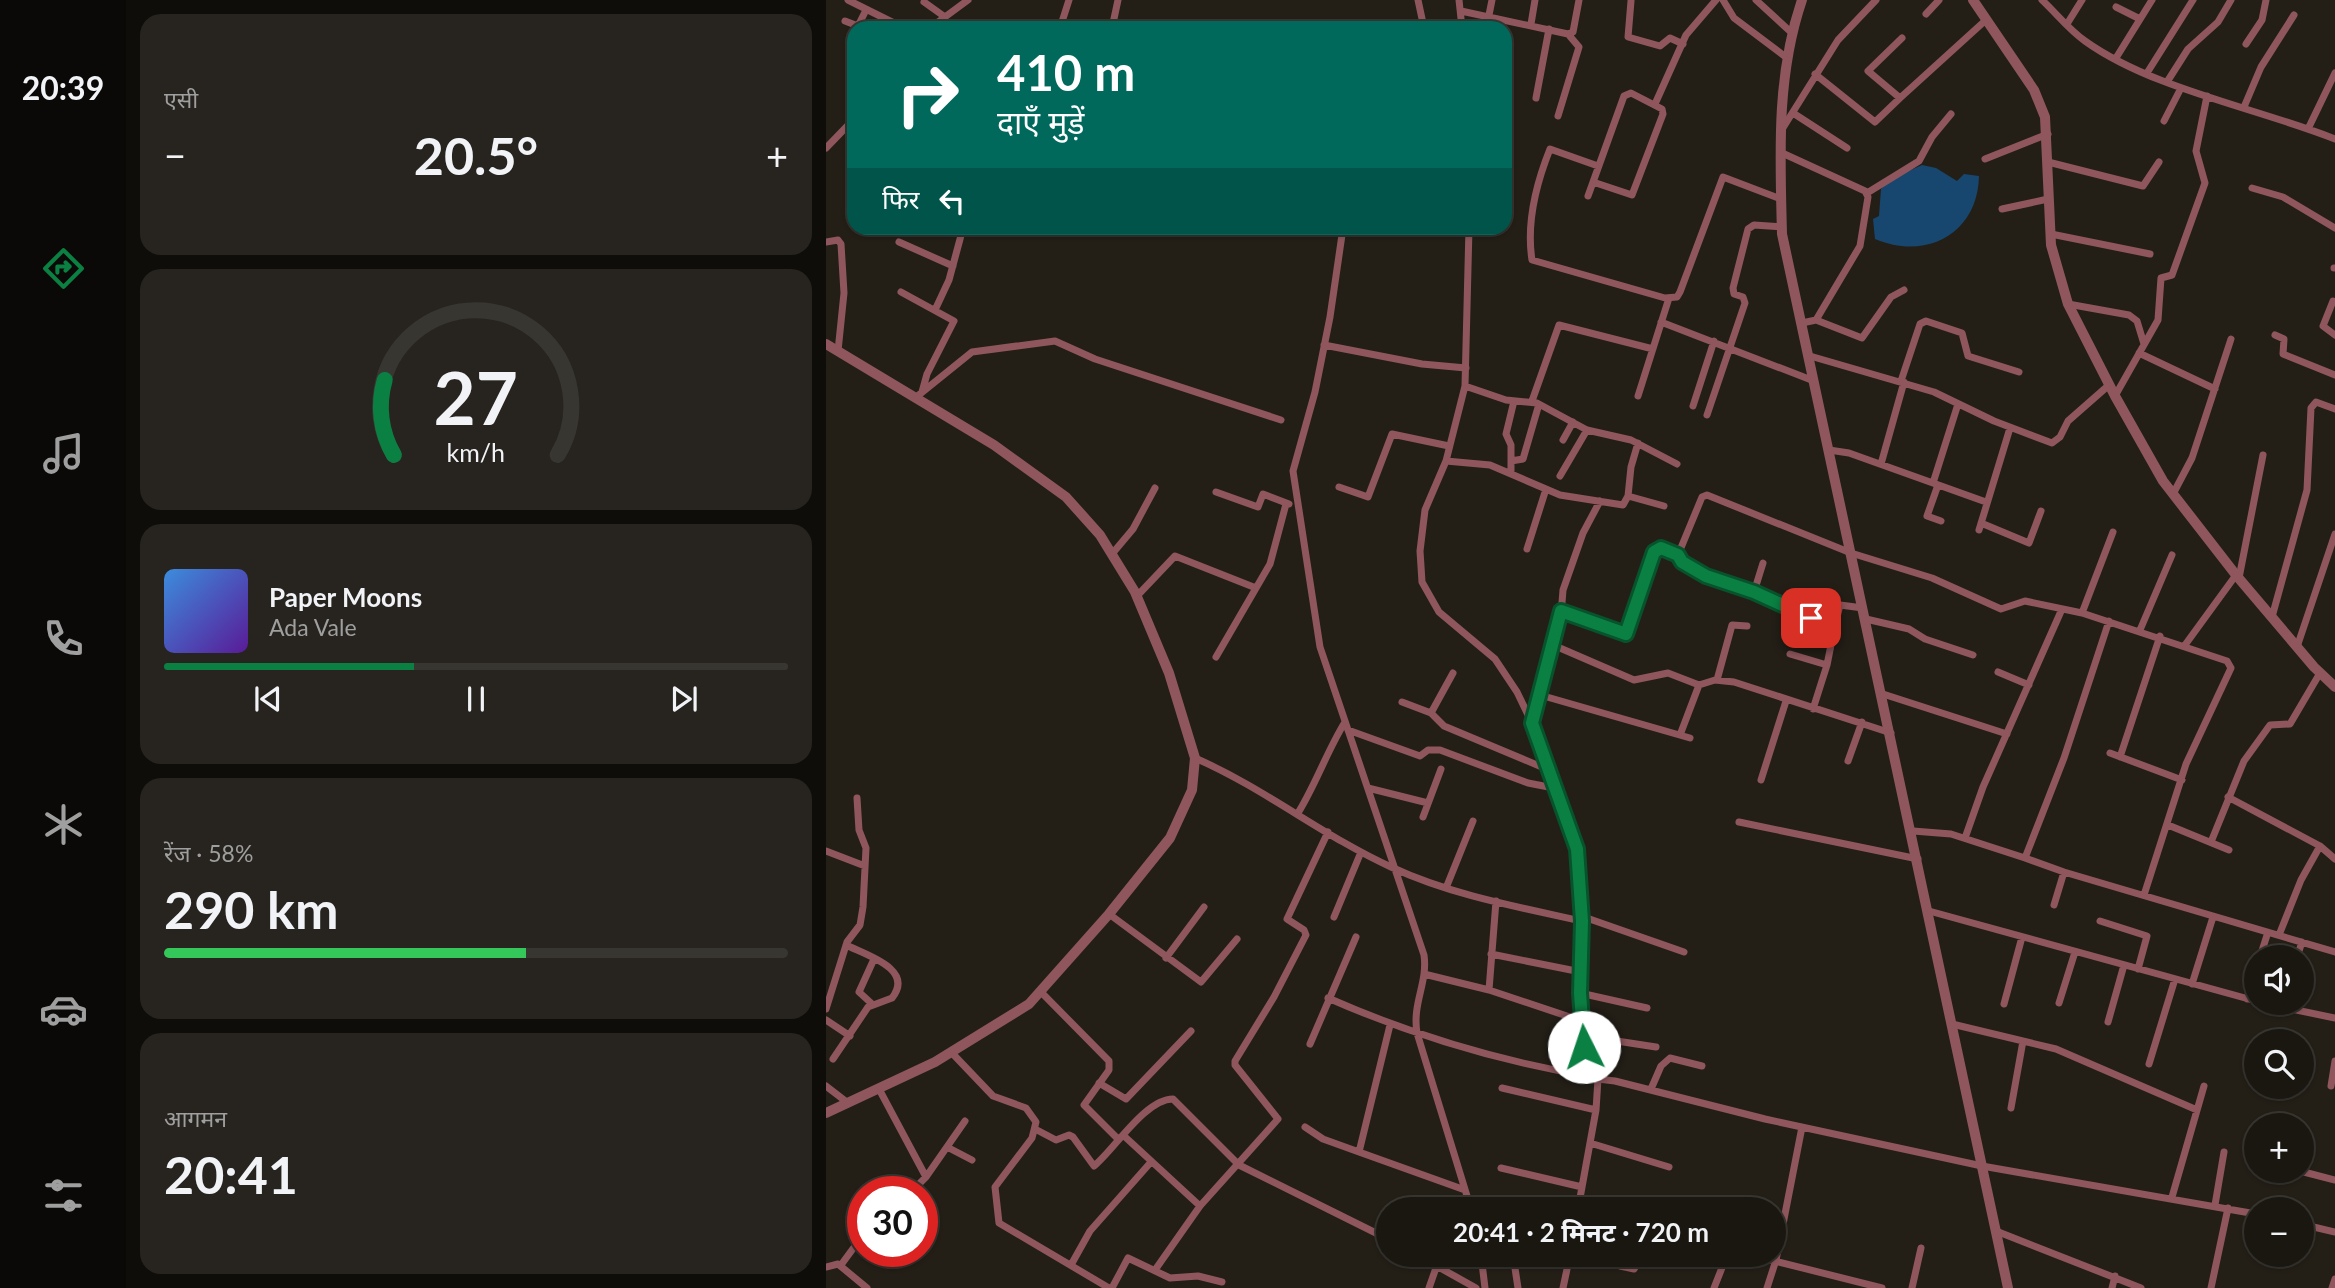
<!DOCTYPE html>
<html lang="hi">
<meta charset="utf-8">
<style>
body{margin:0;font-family:Lato,"Noto Sans Devanagari",sans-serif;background:#27241f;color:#f1f3f6;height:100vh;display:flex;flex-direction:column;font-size:26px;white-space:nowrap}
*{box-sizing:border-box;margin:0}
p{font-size:23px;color:#9f9f9f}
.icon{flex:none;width:38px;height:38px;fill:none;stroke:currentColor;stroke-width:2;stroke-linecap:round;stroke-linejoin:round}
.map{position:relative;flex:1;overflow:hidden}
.panel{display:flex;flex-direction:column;gap:14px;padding:14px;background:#0e0d09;width:700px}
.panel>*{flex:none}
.hud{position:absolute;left:21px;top:21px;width:665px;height:214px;border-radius:21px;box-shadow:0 2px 5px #0004,0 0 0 2px #383631;background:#00695c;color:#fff;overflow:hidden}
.buttons{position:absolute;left:1418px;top:945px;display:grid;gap:14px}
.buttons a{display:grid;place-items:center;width:70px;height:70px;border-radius:50%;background:#1a1711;box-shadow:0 2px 5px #0004,0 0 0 2px #383631;font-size:35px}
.speed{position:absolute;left:21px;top:1176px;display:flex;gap:14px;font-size:35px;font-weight:700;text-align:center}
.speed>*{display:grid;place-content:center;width:91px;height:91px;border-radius:50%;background:#1a1711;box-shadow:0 2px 5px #0004,0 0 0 2px #383631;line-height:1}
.speed .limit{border:10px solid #d22;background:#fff;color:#111}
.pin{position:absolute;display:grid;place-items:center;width:60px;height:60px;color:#fff;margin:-30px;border-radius:14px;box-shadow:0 4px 10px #0006}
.me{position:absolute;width:77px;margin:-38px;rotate:356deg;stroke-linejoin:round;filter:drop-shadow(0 0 5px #0008)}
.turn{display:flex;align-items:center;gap:24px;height:147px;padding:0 35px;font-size:32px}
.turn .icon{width:91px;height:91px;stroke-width:2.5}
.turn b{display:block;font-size:49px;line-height:60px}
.then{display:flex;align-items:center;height:66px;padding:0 35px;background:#0003;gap:14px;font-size:26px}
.big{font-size:52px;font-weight:700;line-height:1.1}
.panel .tile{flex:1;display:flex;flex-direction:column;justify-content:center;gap:10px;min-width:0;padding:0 24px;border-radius:21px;background:#27241f}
.panel .dial{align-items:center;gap:0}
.dial svg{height:182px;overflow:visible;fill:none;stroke:#383631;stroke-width:7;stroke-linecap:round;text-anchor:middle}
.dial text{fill:#f1f3f6;stroke:none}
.song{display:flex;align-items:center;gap:21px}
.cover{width:84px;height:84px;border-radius:10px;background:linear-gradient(135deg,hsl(210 70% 55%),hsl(270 70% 35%))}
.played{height:7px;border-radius:4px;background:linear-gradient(90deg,#0b8043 40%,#383631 40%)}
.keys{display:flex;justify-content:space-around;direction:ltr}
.heat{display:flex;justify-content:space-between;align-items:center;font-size:38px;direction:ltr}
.charge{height:10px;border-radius:5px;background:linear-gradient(90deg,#34c759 58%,#383631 0)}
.trip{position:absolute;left:550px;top:1197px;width:410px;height:70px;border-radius:35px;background:#1a1711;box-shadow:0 2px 5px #0004,0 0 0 2px #383631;font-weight:700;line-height:70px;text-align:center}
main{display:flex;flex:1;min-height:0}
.menu{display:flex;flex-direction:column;width:126px;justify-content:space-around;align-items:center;background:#0a0907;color:#9f9f9f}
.menu .icon{width:49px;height:49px}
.menu .selected{color:#0b8043}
.menu b{font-size:32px;color:#f1f3f6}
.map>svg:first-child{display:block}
.water{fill:#17476f}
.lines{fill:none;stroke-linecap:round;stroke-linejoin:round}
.minor{stroke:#8f575d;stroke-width:7}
.tertiary{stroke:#8f575d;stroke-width:10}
.route-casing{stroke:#07532c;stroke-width:18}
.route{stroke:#0b8043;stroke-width:12}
</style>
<main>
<nav class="menu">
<b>20:39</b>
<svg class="icon selected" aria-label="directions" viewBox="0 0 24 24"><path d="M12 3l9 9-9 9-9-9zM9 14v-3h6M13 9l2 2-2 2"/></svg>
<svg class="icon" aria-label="music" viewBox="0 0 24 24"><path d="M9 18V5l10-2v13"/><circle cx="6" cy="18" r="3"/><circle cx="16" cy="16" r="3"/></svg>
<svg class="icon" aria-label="phone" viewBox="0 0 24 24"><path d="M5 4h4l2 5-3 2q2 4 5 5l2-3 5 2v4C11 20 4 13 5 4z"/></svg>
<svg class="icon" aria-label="climate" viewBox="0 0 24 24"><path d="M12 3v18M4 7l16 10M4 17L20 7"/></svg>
<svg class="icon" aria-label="car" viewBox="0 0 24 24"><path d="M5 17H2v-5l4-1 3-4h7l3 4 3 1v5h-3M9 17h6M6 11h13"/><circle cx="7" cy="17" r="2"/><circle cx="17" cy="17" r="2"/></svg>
<svg class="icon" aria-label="filters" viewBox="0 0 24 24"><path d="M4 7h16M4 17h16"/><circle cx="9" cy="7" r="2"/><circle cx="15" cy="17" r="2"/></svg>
</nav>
<section class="panel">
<div class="tile"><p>एसी</p>
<div class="heat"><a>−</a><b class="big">20.5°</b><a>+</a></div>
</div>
<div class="tile dial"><svg viewBox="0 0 100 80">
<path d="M14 69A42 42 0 1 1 86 69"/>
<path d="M14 69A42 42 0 0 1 10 36" stroke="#0b8043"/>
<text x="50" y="56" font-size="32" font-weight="700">27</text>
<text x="50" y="72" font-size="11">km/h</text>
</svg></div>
<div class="tile">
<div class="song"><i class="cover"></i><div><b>Paper Moons</b><p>Ada Vale</p></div></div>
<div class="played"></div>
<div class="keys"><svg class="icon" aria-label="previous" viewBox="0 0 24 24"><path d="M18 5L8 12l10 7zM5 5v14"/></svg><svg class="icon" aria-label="pause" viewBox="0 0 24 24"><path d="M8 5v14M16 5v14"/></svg><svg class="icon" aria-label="next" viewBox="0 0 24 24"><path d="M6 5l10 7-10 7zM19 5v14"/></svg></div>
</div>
<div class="tile"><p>रेंज · 58%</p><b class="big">290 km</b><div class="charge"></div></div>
<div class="tile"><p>आगमन</p><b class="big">20:41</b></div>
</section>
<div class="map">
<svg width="1509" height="1288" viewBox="0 0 1509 1288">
<rect width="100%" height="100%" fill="#231f17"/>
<path class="water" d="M1096 165 1110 168 1131 181 1138 174 1153 176C1152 233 1101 261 1049 239L1047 219 1053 216 1055 189 1065 179Z"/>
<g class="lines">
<path class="minor" d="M22 0 78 28
M592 0 598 28
M633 0 636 28
M897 0 908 18 961 58
M930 0 967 34
M1216 0C1230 13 1243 30 1259 41 1326 89 1431 108 1509 139
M805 1 802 37 834 46 844 38 857 44
M98 2 119 17
M1290 7 1314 19
M635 11 742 34 747 32 753 0
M1100 14 1113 0
M663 15 666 0
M19 21 32 26 40 10
M705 24 709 0
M1241 24 1256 0
M104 28 142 0
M182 28H189
M208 28 213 24 222 28
M234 28 243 0
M286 28 292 0
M1076 38 1042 71 1074 98 1161 19
M1420 44 1436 20 1440 0
M1290 58 1326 0
M1321 73 1367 0
M989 74 1049 122 1074 98
M1341 82 1362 49 1392 22 1405 0
M710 98 723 29
M829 104 860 35 890 0
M1418 107 1435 67 1468 15
M967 113 1021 148
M732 116 753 47 742 34
M1338 121 1355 88
M1482 129 1509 73
M955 131 1012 40 1050 0
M0 148 28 119
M954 152 1039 191 1042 197 1034 246 990 320 976 323
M1159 159 1222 134
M1222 162 1317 186 1333 162
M772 166 724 149C710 184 700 222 706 260L839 298 851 297 854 292 897 177 955 199
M1426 188 1457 197 1509 228
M1041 193 1093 161 1106 137 1125 114
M762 196 798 96 805 93 836 109 837 114 806 195 767 182
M1176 209 1222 199
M517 228 504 317 489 392 467 471 494 647 598 955C602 983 586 1003 591 1033L645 1209
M643 228 639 386 620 461 599 510 594 551 596 582 613 612 669 659 691 692 706 723 746 829 751 849 756 921
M1225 234 1324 254
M0 242 12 240 15 244 18 293 12 351
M73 242 127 266
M1508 268H1509
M75 292 128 321 101 374 96 392
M1507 301 1497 326 1509 335
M1242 304 1303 315 1311 321 1318 344
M109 310 123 280 137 228
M990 320 1036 338 1065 297 1078 290
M835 322 988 381
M1449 335 1458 339 1457 354 1509 375
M498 345 596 364 640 368
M1313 353 1389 389
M984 356 1108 392 1168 421 1226 443 1234 437 1242 421 1283 385
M1075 381 1094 324 1100 321 1136 333 1142 356 1193 372
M639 386 680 400 711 403 761 430 805 440 851 464
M812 396 843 298
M1289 396 1332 320 1335 278 1346 275 1379 183 1370 151 1381 96
M89 398 146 352 229 341 269 359 455 420
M706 401 733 325 827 349
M867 406 888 341
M881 415 919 303 917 297 908 294 907 288 922 229 928 225 956 227
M737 440 747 422
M1003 450 1023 453 1160 502
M620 461 664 465 734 495 797 505 802 496 838 506
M685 461 697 459 713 404
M1055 464 1078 382
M685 471V445L680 434 688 401
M734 476 761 430
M1107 483 1132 404
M1112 485 1101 516 1115 521
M513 487 542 497 566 434 623 446
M390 492 432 507 437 494 463 504
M1347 494 1366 458 1405 339
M802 496 805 467 812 443
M1155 523 1203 543 1215 511
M1153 530 1184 428
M701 549 720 489
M286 554 307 529 329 488
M852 555C865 578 904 584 928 592
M937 563 928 592 932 596 1009 625 1014 605 1037 608
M1413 578 1437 455
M311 596 349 556 430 588
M735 611 800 633 830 550 835 548 852 555 876 497 881 495 1025 553 1106 578 1175 609 1199 601 1256 613 1401 661 1405 668 1360 764 1318 895
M1256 613 1287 532
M1446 617 1481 490 1485 408 1490 402 1509 409
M1040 619 1083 629 1099 639 1147 655
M1314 630 1346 555
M727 645 808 680 842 673 873 685
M1359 645 1410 575
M1471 647 1509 534
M964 654 1001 665 987 709
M390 657 444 564 460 504
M1001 665 1009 625
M1172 672 1203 685
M891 680 906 625 921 626
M1057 694 1181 734
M714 695 864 738
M576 702 605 713 618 726 723 770
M605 713 627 673
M706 723 735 615 737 590 757 533 774 501
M522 730 594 756 602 750H614L702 783 728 788
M854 735 873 685 889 680 908 682 1065 733
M1284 753 1356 780
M1294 757 1334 636
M369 758C438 788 497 836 565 867 625 895 692 907 756 921 755 952 747 1063 772 1079L789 1081 939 1119 1156 1166 1430 1214
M1022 761 1036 722
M935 780 960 701
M542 788 602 803
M1402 797 1494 846 1475 880 1453 935
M472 813C490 784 501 751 519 722
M597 817 615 769
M913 822 1092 859
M1342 825 1403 850
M1087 831 1125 834 1199 858 1238 758 1283 621
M1139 838 1157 787 1236 609
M1385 842 1418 761 1444 725 1464 724 1494 673
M1494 846 1509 859
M0 851 39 866
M1199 858 1238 872 1509 952
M620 888 647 821
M1228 905 1238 872
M1103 911 1430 1001
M283 914 375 982 411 939
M755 916 858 952
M508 917 535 852
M1274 921 1321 936 1312 969
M665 954 755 972
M1434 957 1442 932
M1471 957 1476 942
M340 958 378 907
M598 974 663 990 756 1021
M1366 984 1387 917
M663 990 670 901
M214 991 283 1061V1070L258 1105 292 1139
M754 993 821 1008
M502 998C586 1035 677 1062 767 1077
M1421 999 1430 971
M45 1003 33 992 48 959
M1233 1003 1249 952
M1436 1003 1509 1018
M1178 1004 1196 937
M0 1009 21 942 34 925 37 907 40 848 33 830 31 798
M0 1020 24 1036
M1282 1022 1298 965
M1126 1024 1230 1049 1371 1110
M564 1025 533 1152 639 1190
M758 1036 830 1047
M484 1044 530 937
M125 1052 167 1096 200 1108 210 1122 206 1138 169 1187 173 1223 283 1288
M7 1059 42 1007 66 998C89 969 40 955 20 945
M1323 1064 1349 979
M273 1083 300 1099 365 1031
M0 1086 22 1103
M1505 1086 1509 1061
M676 1088 770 1110
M53 1089 100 1177 139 1121
M825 1089 835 1066 844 1058 876 1066
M1185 1108 1197 1041
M479 1127 497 1139 533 1152
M209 1129 230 1140 243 1135 247 1137 268 1166C288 1150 319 1099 347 1099L413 1165 562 1239
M297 1135 374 1206
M764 1143 843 1167
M121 1147 146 1160
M675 1168 756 1187
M1474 1171 1509 1180
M85 1192 100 1177
M1346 1197 1378 1086
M1389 1205 1398 1152
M644 1206 670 1209
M752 1209 770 1110 772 1079
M1475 1224 1509 1232
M1170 1231 1315 1288
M591 1255 650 1288
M655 1255 659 1288
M687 1255 692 1288
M823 1255H835
M925 1255 1056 1288
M15 1265 37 1235
M245 1265 264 1231 325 1162
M794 1266 808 1269 817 1255
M0 1267 12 1264 41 1288
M329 1270 374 1206 452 1119 409 1065V1061L448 997 480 935 478 930 461 919 502 832
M286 1288 302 1258 344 1278 372 1276 396 1282
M603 1288 611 1265
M737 1288 744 1255
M888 1288 901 1255
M941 1288 950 1260 976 1127
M1086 1288 1095 1248
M1286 1288 1289 1276
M1385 1288 1402 1208
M1506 1288 1509 1279"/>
<path class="tertiary" d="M976 0C950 76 954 155 956 234L1182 1288
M1147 0 1208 90 1219 117 1225 245 1242 304 1289 396 1337 481 1410 575 1488 667 1509 687
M0 344 168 445 240 497 274 535 309 592 343 673 369 758 366 790 344 838 283 914 203 1004 109 1062 0 1113"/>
</g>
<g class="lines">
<g class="route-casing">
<path id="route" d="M758 1047 754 993 756 921 751 849 706 723 735 611 800 634 828 552 835 548 852 555 856 562 880 576 928 592 985 618"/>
</g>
<use href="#route" class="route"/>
</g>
</svg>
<div class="buttons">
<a><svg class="icon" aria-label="sound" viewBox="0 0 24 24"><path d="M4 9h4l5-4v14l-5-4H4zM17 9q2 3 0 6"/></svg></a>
<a><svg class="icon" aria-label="search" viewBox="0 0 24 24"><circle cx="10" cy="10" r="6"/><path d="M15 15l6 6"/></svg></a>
<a>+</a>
<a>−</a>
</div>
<div class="speed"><div class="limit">30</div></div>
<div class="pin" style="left:985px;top:618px;background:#d93025"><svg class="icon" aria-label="arrive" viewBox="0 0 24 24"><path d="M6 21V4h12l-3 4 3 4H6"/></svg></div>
<svg class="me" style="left:758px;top:1047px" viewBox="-20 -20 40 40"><circle r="19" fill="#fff"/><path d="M0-13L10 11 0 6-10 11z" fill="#0b8043"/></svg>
<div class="trip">20:41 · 2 मिनट · 720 m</div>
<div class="hud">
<div class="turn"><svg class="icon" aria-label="right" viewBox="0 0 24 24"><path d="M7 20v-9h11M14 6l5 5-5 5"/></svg><div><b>410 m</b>दाएँ मुड़ें</div></div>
<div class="then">फिर<svg class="icon" aria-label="left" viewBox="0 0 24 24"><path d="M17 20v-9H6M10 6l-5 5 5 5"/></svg></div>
</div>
</div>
</main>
